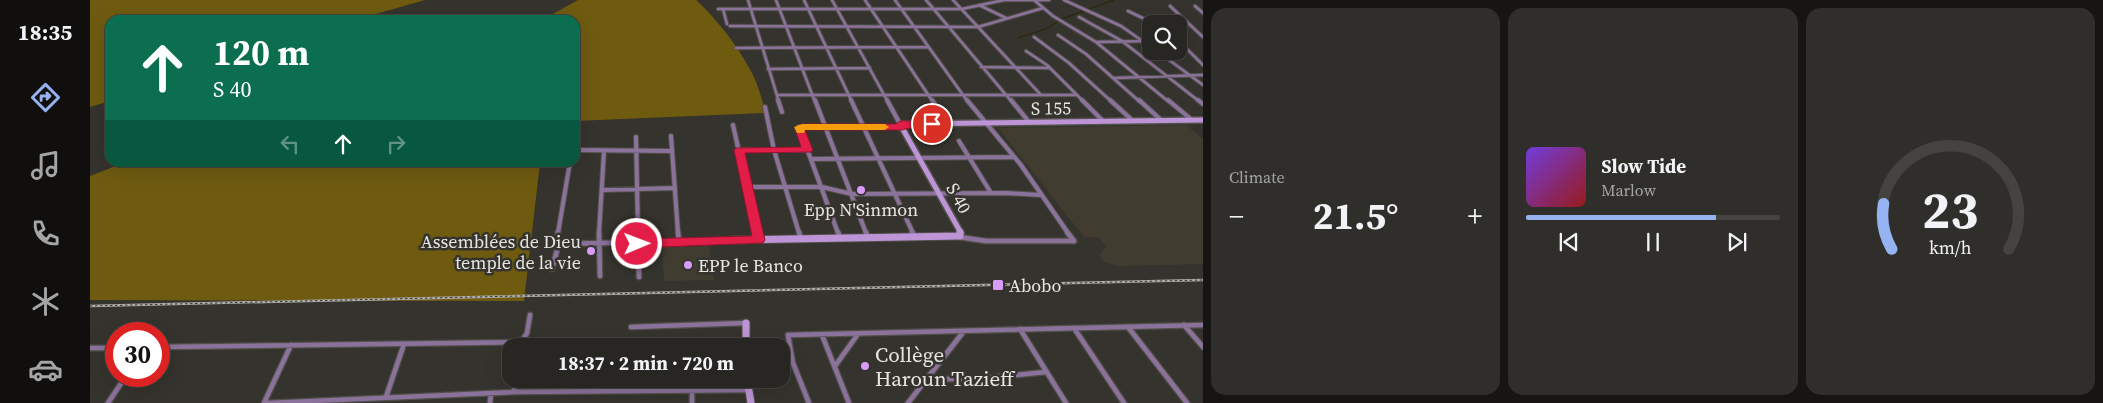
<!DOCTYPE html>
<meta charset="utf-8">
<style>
body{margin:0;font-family:"Source Serif 4",serif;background:#302e2a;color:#f1f3f6;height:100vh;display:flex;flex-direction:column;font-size:19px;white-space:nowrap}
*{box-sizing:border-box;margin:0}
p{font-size:16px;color:#a5a5a5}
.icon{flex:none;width:28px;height:28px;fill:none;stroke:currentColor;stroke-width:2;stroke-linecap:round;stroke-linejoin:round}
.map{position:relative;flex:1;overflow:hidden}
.details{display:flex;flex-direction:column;gap:8px;padding:8px;background:#161513;width:900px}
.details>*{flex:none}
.top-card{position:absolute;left:15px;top:15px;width:475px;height:152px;border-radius:15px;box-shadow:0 5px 20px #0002,0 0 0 1px #444340;background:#0b6e4f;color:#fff;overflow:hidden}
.controls{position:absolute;left:1052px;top:15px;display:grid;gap:10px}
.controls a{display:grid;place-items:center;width:45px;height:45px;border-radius:10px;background:#282622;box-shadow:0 5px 20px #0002,0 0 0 1px #444340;font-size:25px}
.speed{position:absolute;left:15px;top:322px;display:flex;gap:10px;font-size:25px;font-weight:700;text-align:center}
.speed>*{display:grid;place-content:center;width:65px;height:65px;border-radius:50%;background:#282622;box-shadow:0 5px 20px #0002,0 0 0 1px #444340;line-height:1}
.speed .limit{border:8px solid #d22;background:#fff;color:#111}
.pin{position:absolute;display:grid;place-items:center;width:42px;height:42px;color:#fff;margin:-21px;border:2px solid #fff;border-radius:50%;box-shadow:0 1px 5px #0007}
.me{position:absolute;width:55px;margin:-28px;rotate:89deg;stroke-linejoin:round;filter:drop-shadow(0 0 4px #0008)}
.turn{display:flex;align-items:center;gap:18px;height:105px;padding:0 25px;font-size:22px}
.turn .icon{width:65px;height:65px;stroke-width:2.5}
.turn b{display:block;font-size:35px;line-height:42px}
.lanes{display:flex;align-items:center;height:48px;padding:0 25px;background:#0003;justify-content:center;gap:25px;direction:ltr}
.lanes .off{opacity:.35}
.big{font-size:38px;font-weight:700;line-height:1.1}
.details .card{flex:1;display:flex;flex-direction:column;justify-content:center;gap:8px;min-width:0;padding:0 18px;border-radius:15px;background:#302e2a}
.details .dial{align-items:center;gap:0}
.dial svg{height:130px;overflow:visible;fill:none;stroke:#444340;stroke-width:7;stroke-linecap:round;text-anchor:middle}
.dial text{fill:#f1f3f6;stroke:none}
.song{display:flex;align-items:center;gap:15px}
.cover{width:60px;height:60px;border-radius:8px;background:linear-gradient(135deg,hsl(260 70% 55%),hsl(0 70% 35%))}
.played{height:5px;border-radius:2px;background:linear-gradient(90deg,#95b2f1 75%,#444340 75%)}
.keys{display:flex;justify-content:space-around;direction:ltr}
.heat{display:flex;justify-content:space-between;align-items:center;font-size:28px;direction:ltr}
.details .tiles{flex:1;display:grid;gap:8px;grid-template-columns:repeat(3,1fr)}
.trip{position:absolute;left:412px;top:338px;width:288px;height:50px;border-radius:15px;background:#282622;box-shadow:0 5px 20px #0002,0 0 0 1px #444340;font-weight:700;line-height:50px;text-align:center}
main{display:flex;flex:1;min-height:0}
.dock{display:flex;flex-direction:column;width:90px;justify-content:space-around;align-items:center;background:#100f0e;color:#a5a5a5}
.dock .icon{width:35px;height:35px}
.dock .selected{color:#95b2f1}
.dock b{font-size:22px;color:#f1f3f6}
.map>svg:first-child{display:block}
.built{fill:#403d30}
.forest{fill:#6f5b10}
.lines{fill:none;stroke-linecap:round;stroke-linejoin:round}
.stream{stroke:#2d2300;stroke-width:1}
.street-far2-casing{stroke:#51504a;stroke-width:4.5}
.street-far1-casing{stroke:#51504a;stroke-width:6}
.street-casing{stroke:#51504a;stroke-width:7}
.secondary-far1-casing{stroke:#51504a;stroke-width:8}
.secondary-casing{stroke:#51504a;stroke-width:9}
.street-far2{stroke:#8b729b;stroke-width:2.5}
.street-far1{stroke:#8b729b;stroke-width:4}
.street{stroke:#8b729b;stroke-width:4.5}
.secondary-far1{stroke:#bd94d6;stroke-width:5}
.secondary{stroke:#bd94d6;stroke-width:7}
.rail-casing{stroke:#b1b0ac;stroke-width:2.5}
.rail{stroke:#35332d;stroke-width:1;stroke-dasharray:2.5;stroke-linecap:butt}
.route{fill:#e11d48;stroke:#92132f}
.slow{fill:#f59e0b}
.poi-dot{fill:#d79bf9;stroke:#35332d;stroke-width:2}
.labels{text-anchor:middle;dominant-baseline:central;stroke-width:5;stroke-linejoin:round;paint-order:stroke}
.street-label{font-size:18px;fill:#e7e6e2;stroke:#35332d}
.poi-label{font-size:18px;fill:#e7e6e2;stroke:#35332d;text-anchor:start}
.near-poi-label{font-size:21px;fill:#e7e6e2;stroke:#35332d;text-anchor:start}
</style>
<main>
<nav class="dock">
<b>18:35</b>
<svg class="icon selected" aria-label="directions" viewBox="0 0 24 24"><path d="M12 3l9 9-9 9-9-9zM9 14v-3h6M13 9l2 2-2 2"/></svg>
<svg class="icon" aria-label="music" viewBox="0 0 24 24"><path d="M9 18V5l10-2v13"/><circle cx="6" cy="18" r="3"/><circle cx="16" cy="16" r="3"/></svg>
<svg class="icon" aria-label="phone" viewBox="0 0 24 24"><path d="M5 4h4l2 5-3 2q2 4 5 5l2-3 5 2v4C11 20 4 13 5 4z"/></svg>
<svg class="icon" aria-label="climate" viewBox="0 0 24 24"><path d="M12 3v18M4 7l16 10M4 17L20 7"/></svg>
<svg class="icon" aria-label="car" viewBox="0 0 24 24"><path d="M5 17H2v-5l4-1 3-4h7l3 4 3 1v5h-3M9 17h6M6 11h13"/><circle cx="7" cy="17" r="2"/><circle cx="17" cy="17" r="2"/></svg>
</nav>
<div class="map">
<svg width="1113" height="403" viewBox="0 0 1113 403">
<rect width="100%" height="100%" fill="#35332d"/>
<path class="built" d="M1096 125 1113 139V264L1027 266 1015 262 1009 255 1016 246 1013 243 1008 237H994L908 128Z
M619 246 624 280 574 281 572 247Z"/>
<path class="forest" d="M0 0H335L265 20H20V101L0 107Z
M488 0H606C628 20 650 49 663 75 669 87 672 101 676 113L485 121V20H444L461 15Z
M36 162 450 163 434 301 0 300V176Z"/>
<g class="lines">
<path class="stream" d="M972 19 1024 0
M928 38 956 29 968 21"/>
<g class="street-far2-casing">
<path id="street-far2" d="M658 0 689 102
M686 0 725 102
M714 0 762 102
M742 0 798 102
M775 0 843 102
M805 0 878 102
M836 0 922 102
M863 0 951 95
M944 0 963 16 1006 42 1079 102
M974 0 1031 26 1061 47
M889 5 916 18
M1080 6 1113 37
M1105 6 1113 13
M628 9H872L914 0H959
M633 9 637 24
M1038 11 1065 24
M989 17 1032 41 1110 102
M640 26 888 27 953 8
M968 35 996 54 1050 102
M944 37 979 63 1022 102
M1089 41 1113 65
M1006 42 1061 41
M646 48 838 47
M936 51 957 65 994 102
M1067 51 1113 85
M891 67 960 68
M678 69 780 68
M1024 78 1113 75
M687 95H986"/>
</g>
<g class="street-far1-casing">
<path id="street-far1" d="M688 100 692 112
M725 100 776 233
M761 100 823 233
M797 100 810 124
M842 100 858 124
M877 100 931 165 978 233
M921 100 939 122
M992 100 1013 121
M1020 100 1043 121
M1049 100 1071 120
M1078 100 1102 120
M1108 100 1113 104
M675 107 684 150 709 233
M643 125 667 233
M581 136 588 233
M546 137 548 233
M869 141 901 193
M485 150 581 151
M649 150H718
M721 159 924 157
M657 187H732L762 194 917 193 950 195
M512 190 585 188
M468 233 480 162
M509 233 514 151
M748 233 709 127H812"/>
</g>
<g class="street-casing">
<path id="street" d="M468 232 467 240 470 244 641 240
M509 232 510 276
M548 232 549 277
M588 232 589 243
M667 232 669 240
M709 232 711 239
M748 232 750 237
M776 232 778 238
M822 232 825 237
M977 232 984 241
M869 237 896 241H984
M462 269 469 243
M1094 325 1113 347
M541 327 656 323
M1038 327 1097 403
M984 328 1034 403
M930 329 976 403
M732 335 759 403
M429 346 437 333 440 315
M69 347 430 342
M0 348H26
M745 366 768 334
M836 379H884L956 372
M424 392 426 379
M602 392V403
M296 397 314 344
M18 403 36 376
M174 403 201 345
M178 403 424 392 659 390
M400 403 401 394
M719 403 703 363 698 335 1113 325
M818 403 874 331"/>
</g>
<g class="secondary-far1-casing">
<path id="secondary-far1" d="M810 124 1113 120
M810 124 871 233"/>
</g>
<g class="secondary-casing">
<path id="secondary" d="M641 240 870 236V232
M656 323V346
M657 379 661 403"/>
</g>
<use href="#street-far2" class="street-far2"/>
<use href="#street-far1" class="street-far1"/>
<use href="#street" class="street"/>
<use href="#secondary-far1" class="secondary-far1"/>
<use href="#secondary" class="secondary"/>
<g class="rail-casing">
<path id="rail" d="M0 306 1113 280"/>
</g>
<use href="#rail" class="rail"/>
</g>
<path class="route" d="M810 121H842L847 124C838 130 822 126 812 130H715L723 150 721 152 655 153 675 240 673 243 547 248 541 244 547 239 662 236 644 150 646 148 711 147 705 129 712 124H806Z"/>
<path class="slow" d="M712 124H795L799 127 795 130H715L714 133H707L704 127Z"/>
<g class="poi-dot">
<circle cx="771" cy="190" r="5"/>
<circle cx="501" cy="251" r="5"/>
<circle cx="598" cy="265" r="5"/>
<rect x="902" y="279" width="12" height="12" rx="2.5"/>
<circle cx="775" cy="366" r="5"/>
</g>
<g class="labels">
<g class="street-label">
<text transform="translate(961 108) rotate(-1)">S 155</text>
<text transform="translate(869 198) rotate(61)">S 40</text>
</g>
<g class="poi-label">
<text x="771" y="209" text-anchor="middle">Epp N'Sinmon</text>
<text x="491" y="241" text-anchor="end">Assemblées de Dieu<tspan x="491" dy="21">temple de la vie</tspan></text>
<text x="608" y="265">EPP le Banco</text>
<text x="919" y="285">Abobo</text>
</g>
<g class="near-poi-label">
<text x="785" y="354">Collège<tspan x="785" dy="24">Haroun Tazieff</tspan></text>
</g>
</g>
</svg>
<div class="controls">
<a><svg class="icon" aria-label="search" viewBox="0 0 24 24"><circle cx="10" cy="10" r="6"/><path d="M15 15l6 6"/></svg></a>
</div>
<div class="speed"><div class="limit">30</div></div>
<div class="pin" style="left:842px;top:124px;background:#d93025"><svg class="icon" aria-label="arrive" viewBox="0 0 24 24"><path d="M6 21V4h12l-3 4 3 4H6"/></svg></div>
<svg class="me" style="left:547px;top:244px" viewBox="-20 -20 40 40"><circle r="17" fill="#e11d48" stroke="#fff" stroke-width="3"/><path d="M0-11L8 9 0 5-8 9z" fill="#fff"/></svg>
<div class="trip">18:37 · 2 min · 720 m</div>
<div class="top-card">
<div class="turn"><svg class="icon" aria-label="ahead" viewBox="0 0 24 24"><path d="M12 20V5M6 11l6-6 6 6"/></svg><div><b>120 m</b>S 40</div></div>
<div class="lanes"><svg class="icon off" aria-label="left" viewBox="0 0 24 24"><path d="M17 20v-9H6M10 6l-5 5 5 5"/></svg><svg class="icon" aria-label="ahead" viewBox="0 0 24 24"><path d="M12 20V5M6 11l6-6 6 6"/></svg><svg class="icon off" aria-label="right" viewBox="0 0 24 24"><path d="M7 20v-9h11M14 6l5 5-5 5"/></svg></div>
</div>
</div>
<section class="details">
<div class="tiles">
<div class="card"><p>Climate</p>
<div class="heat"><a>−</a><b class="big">21.5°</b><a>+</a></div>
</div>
<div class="card">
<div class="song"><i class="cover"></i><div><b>Slow Tide</b><p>Marlow</p></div></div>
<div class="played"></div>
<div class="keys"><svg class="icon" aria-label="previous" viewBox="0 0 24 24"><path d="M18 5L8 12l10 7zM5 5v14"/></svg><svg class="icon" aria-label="pause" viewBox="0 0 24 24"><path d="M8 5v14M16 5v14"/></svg><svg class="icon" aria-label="next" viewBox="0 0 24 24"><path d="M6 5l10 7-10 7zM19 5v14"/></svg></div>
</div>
<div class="card dial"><svg viewBox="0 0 100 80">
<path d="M14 69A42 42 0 1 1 86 69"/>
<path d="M14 69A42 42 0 0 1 9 41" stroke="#95b2f1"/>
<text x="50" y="56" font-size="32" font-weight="700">23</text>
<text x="50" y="72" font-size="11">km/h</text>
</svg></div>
</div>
</section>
</main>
